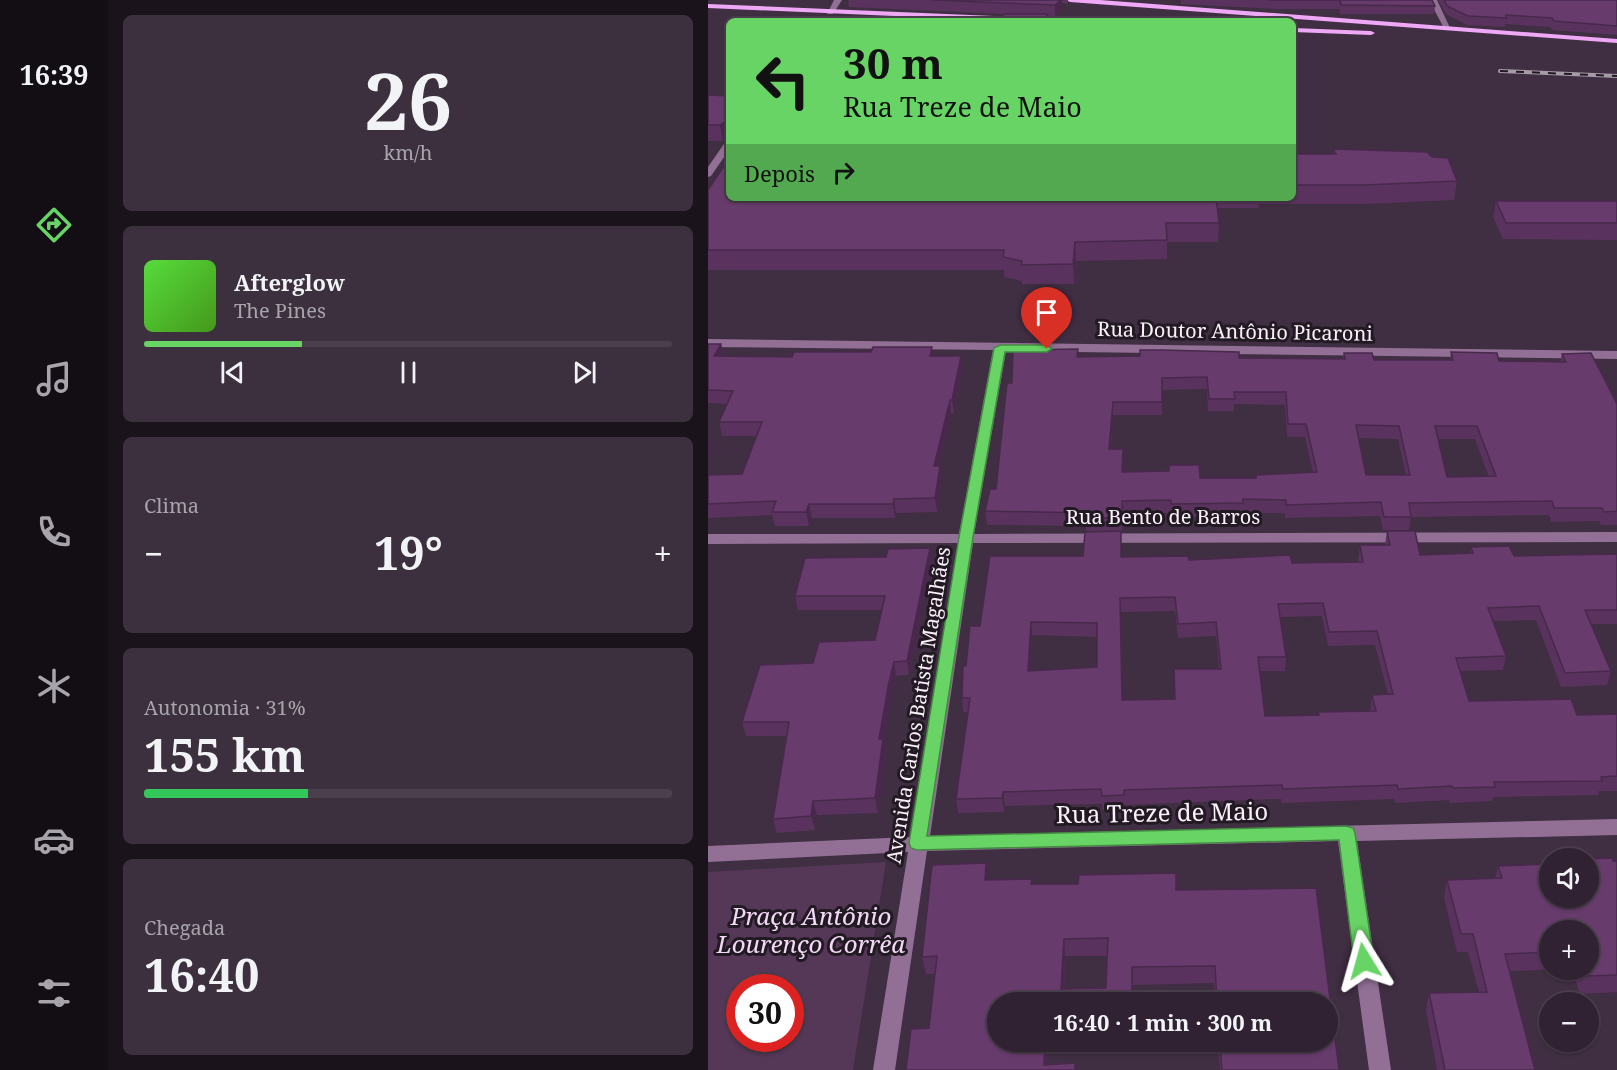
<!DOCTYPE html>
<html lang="pt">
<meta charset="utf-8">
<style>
body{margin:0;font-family:"Noto Serif",serif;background:#3c2f3e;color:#f1f3f6;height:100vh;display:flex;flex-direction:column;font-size:22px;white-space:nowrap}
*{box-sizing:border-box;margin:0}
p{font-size:20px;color:#a8a4ac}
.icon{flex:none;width:33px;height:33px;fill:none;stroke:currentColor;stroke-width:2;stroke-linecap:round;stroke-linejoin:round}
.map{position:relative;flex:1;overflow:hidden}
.drawer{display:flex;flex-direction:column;gap:15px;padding:15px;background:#1a131c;width:600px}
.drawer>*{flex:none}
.guide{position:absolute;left:18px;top:18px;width:570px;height:183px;border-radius:9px;box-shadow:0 2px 4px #0004,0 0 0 2px #4b3f4d;background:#68d465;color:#111;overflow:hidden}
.controls{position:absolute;left:831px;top:848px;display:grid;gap:12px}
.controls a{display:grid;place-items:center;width:60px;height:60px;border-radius:50%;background:#302232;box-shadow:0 2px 4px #0004,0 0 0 2px #4b3f4d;font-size:30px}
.speed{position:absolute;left:18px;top:974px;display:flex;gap:12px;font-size:30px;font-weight:700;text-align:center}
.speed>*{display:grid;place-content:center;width:78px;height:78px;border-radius:50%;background:#302232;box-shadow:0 2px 4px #0004,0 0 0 2px #4b3f4d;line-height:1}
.speed .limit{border:9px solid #d22;background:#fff;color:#111}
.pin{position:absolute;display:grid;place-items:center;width:51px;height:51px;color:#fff;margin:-62px -26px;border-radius:50% 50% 50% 0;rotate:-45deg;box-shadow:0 0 6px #0007}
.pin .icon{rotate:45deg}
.me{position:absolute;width:66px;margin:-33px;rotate:352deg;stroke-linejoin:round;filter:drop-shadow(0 0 4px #0008)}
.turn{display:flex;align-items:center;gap:21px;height:126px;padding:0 18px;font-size:27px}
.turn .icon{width:78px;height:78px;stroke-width:2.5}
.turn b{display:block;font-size:42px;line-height:51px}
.then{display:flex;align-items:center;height:57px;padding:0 18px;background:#0003;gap:12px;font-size:22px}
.big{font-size:45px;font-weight:700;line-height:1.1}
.drawer .tile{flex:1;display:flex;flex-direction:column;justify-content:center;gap:9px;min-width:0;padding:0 21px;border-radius:9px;background:#3c2f3e}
.drawer .dial{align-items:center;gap:0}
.dial b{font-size:78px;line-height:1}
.song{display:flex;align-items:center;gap:18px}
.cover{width:72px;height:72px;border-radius:9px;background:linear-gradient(135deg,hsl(110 70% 55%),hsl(100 70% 35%))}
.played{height:6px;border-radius:3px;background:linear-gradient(90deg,#68d465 30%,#4b3f4d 30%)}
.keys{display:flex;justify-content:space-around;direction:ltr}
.heat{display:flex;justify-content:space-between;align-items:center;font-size:33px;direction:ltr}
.charge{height:9px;border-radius:4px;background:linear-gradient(90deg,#34c759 31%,#4b3f4d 0)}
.trip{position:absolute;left:279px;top:992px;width:351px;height:60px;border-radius:30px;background:#302232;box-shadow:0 2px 4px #0004,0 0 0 2px #4b3f4d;font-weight:700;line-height:60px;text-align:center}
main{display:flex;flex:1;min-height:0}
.tab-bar{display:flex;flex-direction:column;width:108px;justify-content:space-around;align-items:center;background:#130e14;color:#a8a4ac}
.tab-bar .icon{width:42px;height:42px}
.tab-bar .active{color:#68d465}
.tab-bar b{font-size:27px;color:#f1f3f6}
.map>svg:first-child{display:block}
.green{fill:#553758;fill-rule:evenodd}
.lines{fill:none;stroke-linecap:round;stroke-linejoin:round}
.minor{fill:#927096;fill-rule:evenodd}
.major{fill:#eea8f6;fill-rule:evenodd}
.rail-casing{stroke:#a899a9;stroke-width:4}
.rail{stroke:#221a23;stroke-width:2;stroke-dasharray:8;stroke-linecap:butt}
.wall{fill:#59335d;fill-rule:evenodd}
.shaded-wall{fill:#48294c}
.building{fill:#673b6c;stroke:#48294c;stroke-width:1.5;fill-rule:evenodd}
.route{fill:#68d465;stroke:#448a42;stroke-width:1.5}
.labels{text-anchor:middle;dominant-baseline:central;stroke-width:6;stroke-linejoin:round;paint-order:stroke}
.street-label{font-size:20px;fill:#fbeffc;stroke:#221a23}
.near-street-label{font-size:24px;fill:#fbeffc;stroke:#221a23}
.near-park-label{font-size:24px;font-style:italic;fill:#f4d9f7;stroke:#221a23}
</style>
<main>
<nav class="tab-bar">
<b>16:39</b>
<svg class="icon active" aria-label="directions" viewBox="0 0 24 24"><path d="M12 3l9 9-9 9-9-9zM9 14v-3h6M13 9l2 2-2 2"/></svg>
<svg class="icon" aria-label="music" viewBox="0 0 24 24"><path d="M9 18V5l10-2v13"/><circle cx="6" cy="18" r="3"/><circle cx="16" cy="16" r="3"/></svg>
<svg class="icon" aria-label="phone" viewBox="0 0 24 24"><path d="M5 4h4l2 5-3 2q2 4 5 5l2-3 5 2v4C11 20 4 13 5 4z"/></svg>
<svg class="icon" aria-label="climate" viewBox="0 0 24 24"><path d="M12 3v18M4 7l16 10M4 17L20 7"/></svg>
<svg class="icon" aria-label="car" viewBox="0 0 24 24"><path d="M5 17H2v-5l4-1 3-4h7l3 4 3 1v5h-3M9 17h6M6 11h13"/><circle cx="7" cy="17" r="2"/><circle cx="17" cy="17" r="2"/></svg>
<svg class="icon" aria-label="filters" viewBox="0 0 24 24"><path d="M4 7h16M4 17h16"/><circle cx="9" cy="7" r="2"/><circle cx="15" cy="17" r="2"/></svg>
</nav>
<section class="drawer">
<div class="tile dial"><b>26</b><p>km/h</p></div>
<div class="tile">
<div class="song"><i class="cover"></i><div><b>Afterglow</b><p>The Pines</p></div></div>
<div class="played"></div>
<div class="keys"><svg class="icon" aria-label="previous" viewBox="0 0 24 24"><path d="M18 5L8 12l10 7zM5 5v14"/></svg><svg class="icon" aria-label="pause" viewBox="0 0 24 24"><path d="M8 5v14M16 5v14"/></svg><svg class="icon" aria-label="next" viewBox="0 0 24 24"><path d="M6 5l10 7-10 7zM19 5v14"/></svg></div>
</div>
<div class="tile"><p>Clima</p>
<div class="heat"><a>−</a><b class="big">19°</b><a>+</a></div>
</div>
<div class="tile"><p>Autonomia · 31%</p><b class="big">155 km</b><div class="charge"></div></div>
<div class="tile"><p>Chegada</p><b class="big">16:40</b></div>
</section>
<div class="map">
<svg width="909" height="1070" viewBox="0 0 909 1070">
<rect width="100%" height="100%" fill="#402e42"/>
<path class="green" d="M178 862 145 1070H0V872ZM32 987H82V1038H32Z"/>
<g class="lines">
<path class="minor" d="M126 0H134L125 14H119Z
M721 0H729L743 30H737Z
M21 140V150L3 176 0 177V167L18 141Z
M0 339 909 351V359L298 351 266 534 909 532V542L265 543 222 836 909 819V835L649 841 683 1070H661L630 841 219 851 187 1070H165L200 852 0 862V846L202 837 250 543 0 544V534H251L285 350 0 347Z"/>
<path class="major" d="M358 0H392L909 39V43L362 2Z
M0 4 356 19 360 21H301L0 8Z
M585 28 663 31 667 33 663 35 585 32Z"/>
<g class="rail-casing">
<path id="rail" d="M792 71 909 76"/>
</g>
<use href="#rail" class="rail"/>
</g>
<path class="wall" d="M140 0H360V4L354 3V10L347 16H340V21L296 14 141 7Z
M473 0H724L727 6 726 14H632L631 9H567L473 4Z
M730 0H909V35L845 30 842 27 797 24V27L759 25 738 14Z
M0 95 21 96V139L20 138 15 141H0Z
M625 149 749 181 746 200 656 204H551L550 208H509L511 223 510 242H459V259L368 261 366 284H314V281L296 277V270H0V190L21 198H585V154H625Z
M788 201 909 203V240L795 239 785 217Z
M0 344H13L16 356 84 357 225 356 254 368 246 413H243L231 466 234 479 229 512 188 513 187 518H104L101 526H67L64 515 0 518V475L34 474 49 436H14L11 422 19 404 0 403Z
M743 352 791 361 852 362 854 354 909 404V525H893L891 521 843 522 841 515 703 517 701 530H675L672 516 577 518V513H535V517H463V513L414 514V531H378V526L279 525 277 511 288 489 304 383 370 357 635 359 636 353 666 360H742ZM499 389 500 411H526V404L577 405 579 437H597L605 472 548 478H492L415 472V449H403L405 415H454V390ZM650 438 690 439 698 475H658ZM730 439H767L781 477H739Z
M679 531 712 555 762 553 763 547 806 556 909 554V624H883L903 671 899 685 853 687 828 620 785 621 798 656 795 670 752 671 761 701 869 715 909 714V791H891L890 795 785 797 784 801 742 803 741 800 688 803 686 799 574 803 573 799 416 805V809L394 810V804L297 806 296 812 250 813 248 799 260 712H255L254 698 258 666 272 626 413 557 584 563 650 562 652 545H677ZM467 611 470 638 508 636 511 669H466V699L414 700 413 612ZM614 616 620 646 667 645 680 694 664 695 662 711 610 712V715L557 716 552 671H577L578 657 572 617ZM324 635 389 637V667L322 671Z
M222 548 224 562 201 675 188 676 184 696 176 741 178 753 170 813 109 815 107 830 69 833 65 819 78 736H38L34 722 105 663 167 640 174 610H90L87 596 178 557Z
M909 861V992L872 994 864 969H880V930H842V969H857L802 971 827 1070H729L718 1010 721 993 771 992 760 952H749L736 898 739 880 787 878 790 866Z
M278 863 280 880 324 879V884H370L371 875 468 873V890L608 888 631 1070H512L510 1041H620V1002H507L506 983 424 985V1002H290V1041H339L338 1064 367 1063 368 1070H198L203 1029 221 1028 227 974H218L214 957 224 865ZM357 956H399L398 988 356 989Z"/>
<path class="shaded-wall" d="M353 0H354V10L347 16V5Z
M340 14V21H336Z
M17 122 20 138 15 141 12 125Z
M367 242 368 261 366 284 365 264Z
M13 344 16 356H6Z
M253 356 254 368 246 413 244 400Z
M242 400 243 413 228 479 226 466Z
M405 402V415L402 462 401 449Z
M0 438 3 451 0 459Z
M232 466 234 479 229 512 227 498Z
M186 499 188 513 187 518 185 504Z
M101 504 104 518 101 526 98 512Z
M222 548 224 562 201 675 199 661Z
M323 622 324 635 321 685 320 671Z
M186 662 188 676 176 741 178 753 170 813 167 798 171 739Z
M295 792 297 806 296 812 294 798Z
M105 801 109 815 107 830 103 816Z
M278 863 280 880H277Z
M356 939 357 956 355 1002 353 989Z
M337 1041H339L338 1070 336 1065Z"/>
<path class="building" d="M223 0H353L347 5Z
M560 0H724L727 6 633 5 632 0Z
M736 0H909V26L846 21 844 18 798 15V18L760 16 739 6Z
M296 14H340L336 21H290Z
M0 95 21 96V125L17 122 12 125H0Z
M625 149 719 152 724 157 740 158 749 181 657 185H585V154H628Z
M16 166H21V198H508L511 223H458L459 240 367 242 365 264 313 265 314 261 295 257 296 250H0V190Z
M788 201H908L909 203V223H798Z
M0 344H13L6 356 84 357 86 352H163L165 347H224L222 356H253L244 400H242L226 466H232L227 498 186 499 185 504H101L98 512H64L68 501 0 504V475L34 474 54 422H11L25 391 0 390Z
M370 349 369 357 432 356V350H454L531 352V358L637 359 636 353H664L666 360H745L743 352 789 353 791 361 858 362 854 354 883 353 909 404V511L896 512 894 508H846L844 501 701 503 703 517H676L673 502 578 505V500L535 499V503L463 504V500L414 501V518H377L378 513 277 511 282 489H288L299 383H304L305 350ZM499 377 501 399H527L526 392H578L580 424H598L609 472 548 475V478H492L491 465H461V471L414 472 415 449H401L405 402H454V378ZM648 425 691 426 702 475H658ZM727 426H769L788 476 739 477Z
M413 531V557L480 556 481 560 582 555 584 563 655 562 652 545H682L679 531H707L712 555 765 553 763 547 801 546 806 556 909 554V610H877L903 671 857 673 831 606 780 608 798 656 748 658 761 701 863 699 869 715 909 714V776L893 777 894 781 786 782 787 787 745 788 744 786 690 789 689 785 575 789 574 785 416 790V795L394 796 393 789 295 792 294 798 248 799 262 698H254L255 666H258L262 626H272L282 556H375L377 532ZM467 597 470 624 508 622 513 669H466L467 699 414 700 412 598ZM615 603 621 632 669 631 685 694 664 695 668 711 610 712 611 715 557 716 550 657H578L570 604ZM323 622 389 623V667L320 671Z
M222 548 199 661 186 662 181 682 171 739H175L167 798 105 801 103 816 65 819 81 722H34L52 665 105 663 111 642 167 640 177 596H87L97 558 178 557 180 549Z
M904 858 905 861H909V975L878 976 875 969H880V930H842V952L797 954 827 1070H737L721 993 779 992 765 934H753L739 880 794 878 790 866 842 864V897H880V859Z
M278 863 277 880 324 879 323 884H370L371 875 468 873V890L608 888 631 1070H514L512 1041H620V1002H509L507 966 424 967V1002H290V1041H337L336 1065 367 1063V1070H198L203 1029 221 1028 229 956 214 957 224 865ZM400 938 398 988 353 989 356 939Z"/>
<path class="route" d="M292 345H339L344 349 339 352H297L265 537 219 836 638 826 645 828 647 833 666 961 663 967 656 969 649 967 646 961 631 840 209 850 203 848 201 843 251 537 286 348Z"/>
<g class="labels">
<g class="street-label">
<text transform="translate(527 331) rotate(1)">Rua Doutor Antônio Picaroni</text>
<text x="455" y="516">Rua Bento de Barros</text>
<text transform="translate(210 705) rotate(-81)">Avenida Carlos Batista Magalhães</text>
</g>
<g class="near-street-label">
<text transform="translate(454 812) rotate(-1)">Rua Treze de Maio</text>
</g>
<g class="near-park-label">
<text x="103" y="915">Praça Antônio<tspan x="103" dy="28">Lourenço Corrêa</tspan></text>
</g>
</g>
</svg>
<div class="controls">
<a><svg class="icon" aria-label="sound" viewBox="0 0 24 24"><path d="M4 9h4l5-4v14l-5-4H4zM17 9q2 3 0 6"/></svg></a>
<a>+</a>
<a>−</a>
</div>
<div class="speed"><div class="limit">30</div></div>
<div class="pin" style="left:339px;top:349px;background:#d93025"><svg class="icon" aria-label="arrive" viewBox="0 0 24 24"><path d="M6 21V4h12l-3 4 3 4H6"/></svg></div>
<svg class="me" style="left:656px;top:961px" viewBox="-20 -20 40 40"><path d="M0-17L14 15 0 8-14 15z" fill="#68d465" stroke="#fff" stroke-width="4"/></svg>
<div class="trip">16:40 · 1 min · 300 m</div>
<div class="guide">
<div class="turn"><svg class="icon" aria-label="left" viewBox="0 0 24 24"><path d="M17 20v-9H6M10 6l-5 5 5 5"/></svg><div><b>30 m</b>Rua Treze de Maio</div></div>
<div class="then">Depois<svg class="icon" aria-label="right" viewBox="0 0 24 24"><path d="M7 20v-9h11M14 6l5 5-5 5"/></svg></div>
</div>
</div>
</main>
